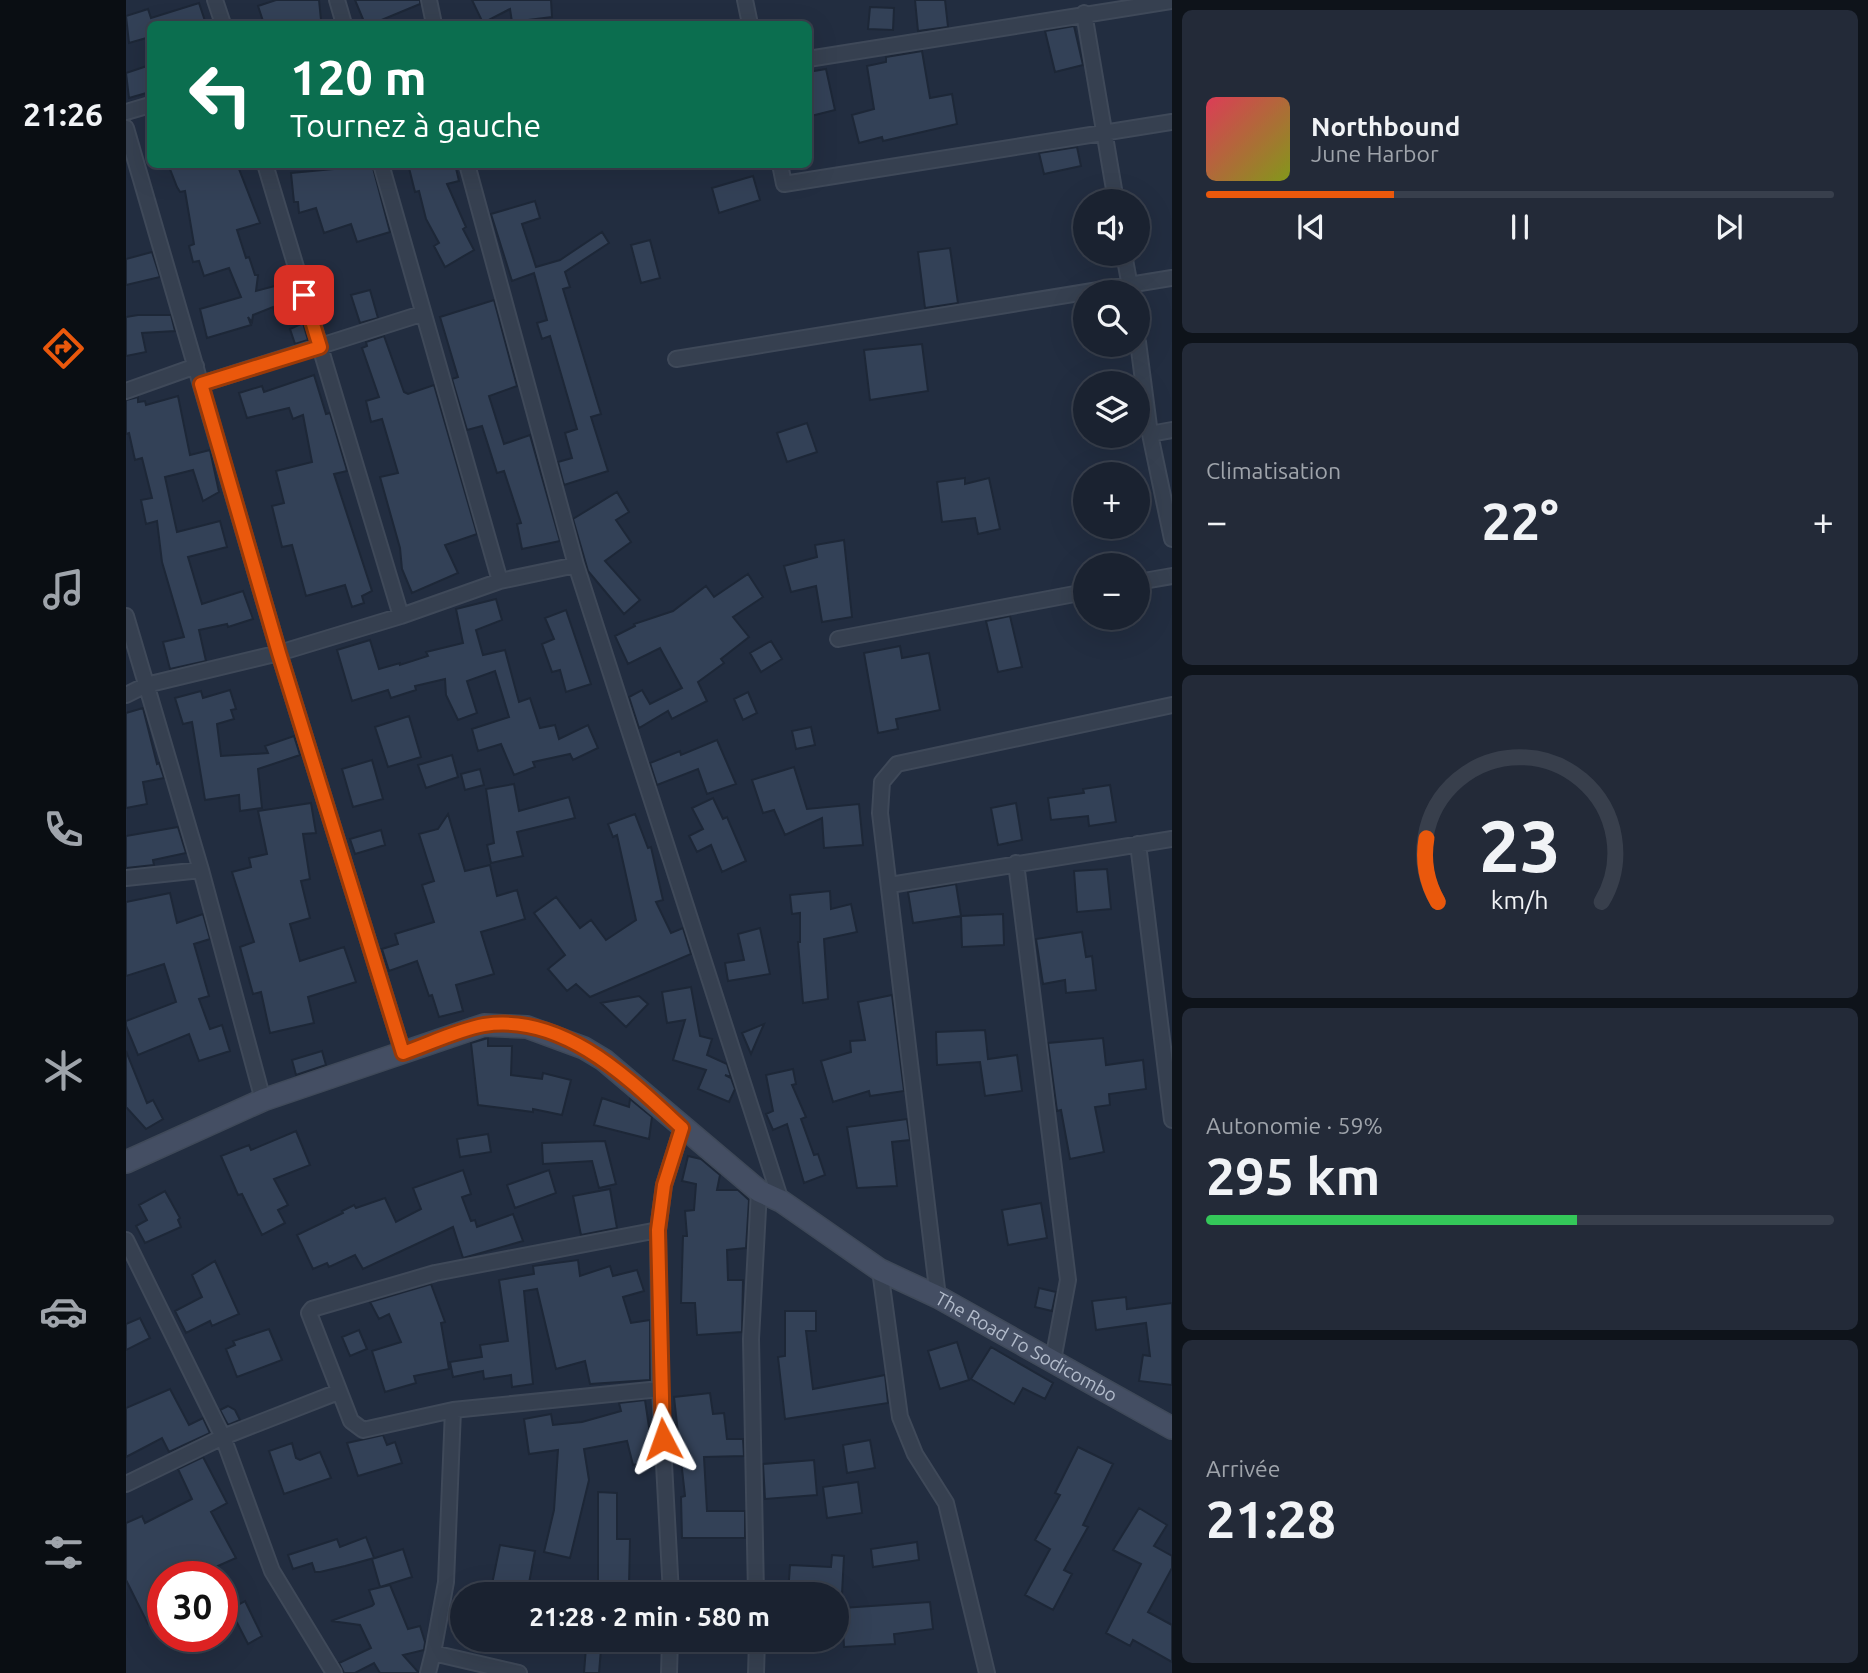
<!DOCTYPE html>
<html lang="fr">
<meta charset="utf-8">
<style>
body{margin:0;font-family:Ubuntu,sans-serif;background:#232a38;color:#f1f3f6;height:100vh;display:flex;flex-direction:column;font-size:26px;white-space:nowrap}
*{box-sizing:border-box;margin:0}
p{font-size:23px;color:#9fa4ab}
.icon{flex:none;width:38px;height:38px;fill:none;stroke:currentColor;stroke-width:2;stroke-linecap:round;stroke-linejoin:round}
.map{position:relative;flex:1;overflow:hidden}
.side{display:flex;flex-direction:column;gap:10px;padding:10px;background:#0e131a;width:696px}
.side>*{flex:none}
.hud{position:absolute;left:21px;top:21px;width:665px;height:147px;border-radius:10px;box-shadow:0 7px 28px #0002,0 0 0 2px #383f4c;background:#0b6e4f;color:#fff;overflow:hidden}
.fabs{position:absolute;left:947px;top:189px;display:grid;gap:14px}
.fabs a{display:grid;place-items:center;width:77px;height:77px;border-radius:50%;background:#1a2230;box-shadow:0 7px 28px #0002,0 0 0 2px #383f4c;font-size:35px}
.speed{position:absolute;left:21px;top:1561px;display:flex;gap:14px;font-size:35px;font-weight:700;text-align:center}
.speed>*{display:grid;place-content:center;width:91px;height:91px;border-radius:50%;background:#1a2230;box-shadow:0 7px 28px #0002,0 0 0 2px #383f4c;line-height:1}
.speed .limit{border:10px solid #d22;background:#fff;color:#111}
.pin{position:absolute;display:grid;place-items:center;width:60px;height:60px;color:#fff;margin:-30px;border-radius:14px;box-shadow:0 4px 10px #0006}
.me{position:absolute;width:77px;margin:-38px;rotate:356deg;stroke-linejoin:round;filter:drop-shadow(0 0 5px #0008)}
.turn{display:flex;align-items:center;gap:24px;height:147px;padding:0 28px;font-size:32px}
.turn .icon{width:91px;height:91px;stroke-width:2.5}
.turn b{display:block;font-size:49px;line-height:60px}
.big{font-size:52px;font-weight:600;line-height:1.1}
.side .card{flex:1;display:flex;flex-direction:column;justify-content:center;gap:10px;min-width:0;padding:0 24px;border-radius:10px;background:#232a38}
.side .dial{align-items:center;gap:0}
.dial svg{height:182px;overflow:visible;fill:none;stroke:#383f4c;stroke-width:7;stroke-linecap:round;text-anchor:middle}
.dial text{fill:#f1f3f6;stroke:none}
.song{display:flex;align-items:center;gap:21px}
.cover{width:84px;height:84px;border-radius:10px;background:linear-gradient(135deg,hsl(350 70% 55%),hsl(70 70% 35%))}
.played{height:7px;border-radius:4px;background:linear-gradient(90deg,#ea580c 30%,#383f4c 30%)}
.keys{display:flex;justify-content:space-around;direction:ltr}
.heat{display:flex;justify-content:space-between;align-items:center;font-size:38px;direction:ltr}
.charge{height:10px;border-radius:5px;background:linear-gradient(90deg,#34c759 59%,#383f4c 0)}
.trip{position:absolute;left:324px;top:1582px;width:399px;height:70px;border-radius:35px;background:#1a2230;box-shadow:0 7px 28px #0002,0 0 0 2px #383f4c;font-weight:600;line-height:70px;text-align:center}
main{display:flex;flex:1;min-height:0}
.dock{display:flex;flex-direction:column;width:126px;justify-content:space-around;align-items:center;background:#0a0e13;color:#9fa4ab}
.dock .icon{width:49px;height:49px}
.dock .on{color:#ea580c}
.dock b{font-size:32px;color:#f1f3f6}
.map>svg:first-child{display:block}
.building{fill:#334157;stroke:#1d2737;stroke-width:2}
.lines{fill:none;stroke-linecap:round;stroke-linejoin:round}
.street-casing{stroke:#3f4959;stroke-width:18}
.secondary-casing{stroke:#3f4959;stroke-width:24}
.street{stroke:#364050;stroke-width:14}
.secondary{stroke:#444e63;stroke-width:21}
.route-casing{stroke:#983908;stroke-width:18}
.route{stroke:#ea580c;stroke-width:12}
.labels{text-anchor:middle;dominant-baseline:central;stroke-width:7;stroke-linejoin:round;paint-order:stroke}
.street-label{font-size:19px;fill:#b2bbcb;stroke:#1b2535}
</style>
<main>
<nav class="dock">
<b>21:26</b>
<svg class="icon on" aria-label="directions" viewBox="0 0 24 24"><path d="M12 3l9 9-9 9-9-9zM9 14v-3h6M13 9l2 2-2 2"/></svg>
<svg class="icon" aria-label="music" viewBox="0 0 24 24"><path d="M9 18V5l10-2v13"/><circle cx="6" cy="18" r="3"/><circle cx="16" cy="16" r="3"/></svg>
<svg class="icon" aria-label="phone" viewBox="0 0 24 24"><path d="M5 4h4l2 5-3 2q2 4 5 5l2-3 5 2v4C11 20 4 13 5 4z"/></svg>
<svg class="icon" aria-label="climate" viewBox="0 0 24 24"><path d="M12 3v18M4 7l16 10M4 17L20 7"/></svg>
<svg class="icon" aria-label="car" viewBox="0 0 24 24"><path d="M5 17H2v-5l4-1 3-4h7l3 4 3 1v5h-3M9 17h6M6 11h13"/><circle cx="7" cy="17" r="2"/><circle cx="17" cy="17" r="2"/></svg>
<svg class="icon" aria-label="filters" viewBox="0 0 24 24"><path d="M4 7h16M4 17h16"/><circle cx="9" cy="7" r="2"/><circle cx="15" cy="17" r="2"/></svg>
</nav>
<div class="map">
<svg width="1046" height="1673" viewBox="0 0 1046 1673">
<rect width="100%" height="100%" fill="#222d40"/>
<path class="building" d="M150 0H193L195 20 138 24 132 6Z
M229 0H294V4L246 24H239Z
M346 0H425L426 17 386 22 384 9 357 23Z
M789 0H819L822 27 792 31Z
M73 3 80 24H24V37L3 43 0 16 22 9 25 18Z
M744 7 768 8 767 30 742 29Z
M948 26 957 65 929 72 919 31Z
M796 51 804 98 826 94 831 124 757 141 756 137 733 143 726 115 748 109 741 66 760 62V57Z
M24 65V92L3 98 0 73Z
M700 69 709 110 685 116 682 72Z
M951 147 955 166 918 174 913 153Z
M42 164H111L134 223 111 230 120 258 123 257 129 275H132L130 291 164 282 170 311 150 317 147 307 127 315 126 322 122 317 125 325 81 338 74 309 115 297 103 268 78 276 73 261 67 262 63 246 68 244 59 191 54 192 51 187Z
M207 164H246L264 232 231 242 225 224 198 233 190 208 173 213 172 202H168L165 173 209 169Z
M282 164H329L333 181 321 184 340 227 337 229 348 250 319 267 308 246 313 243 300 219 293 191 289 192Z
M627 176 634 200 593 213 586 188Z
M409 201 414 218 396 224 410 267 434 260 476 232 483 243 439 272 444 287 437 289 475 414 465 417 482 471 438 485 432 462 446 458 439 433 451 429 424 336 416 339 411 323 421 320 408 273 386 281 365 214Z
M524 240 534 278 515 283 505 245Z
M824 248 832 303 799 308 792 252Z
M26 252 34 277 0 285V259Z
M244 290 252 318 234 323 225 295Z
M368 300 391 386 363 396 378 444 404 435 434 541 396 549 391 524 395 523 378 471 371 473 356 426 341 430 326 379 332 377 314 317Z
M12 315H45L49 331 16 333 20 352 0 356V317Z
M177 323 182 340 169 344 164 329Z
M258 336 278 392 282 394 308 385 351 534 319 545 332 573 286 593 276 569 274 548 254 477 272 473 256 419 245 422 240 401 253 397 236 348 241 346 240 342Z
M796 344 802 391 744 400 738 350Z
M188 375 200 414 204 413 220 467 221 471 208 474 246 591 236 596 238 603 226 607 219 585 180 596 166 545 156 547 146 506 158 503 150 471 186 462 177 415 167 419 163 408 121 418 113 393 136 386 138 392Z
M52 396 64 455 84 450 93 492 77 501 67 470 39 477 51 532 94 521 101 547 62 557 76 604 117 591 127 619 102 627 101 624 73 630 80 661 44 669 37 642 58 637 36 562 31 521 20 524 15 500 26 498 16 458 9 460 3 433 0 434V400L12 397V402L19 401 20 405Z
M681 423 691 452 661 462 651 433Z
M839 478V484L863 478 874 529 852 534 849 518 816 522 811 482Z
M491 492 503 512 490 520 505 542 479 561 514 600 498 614 462 571 447 519Z
M718 540 726 617 696 622 690 586 665 592 658 566 691 557 689 545Z
M622 574 637 597 607 617 623 637 595 659 598 663 572 682 581 701 546 719 542 711 513 728 503 697 516 690 524 704 556 688 534 648 502 664 489 636 509 626 508 624 547 611 580 586 588 597Z
M370 599 376 620 350 630 357 655 379 650 393 702 404 698 414 728 429 725 433 739 462 725 472 748 447 760 444 754 407 762 409 767 388 775 375 744 352 751 346 729 383 717 369 671 341 681 351 713 332 720 320 695 319 679 289 686 290 690 265 698 262 690 226 701 211 650 244 640 253 669 274 663V665L302 656 300 652 337 643 330 609Z
M440 610 465 684 440 692 434 670 426 672 416 644 428 639 419 618Z
M884 616 896 667 872 672 860 621Z
M645 641 656 659 635 672 624 653Z
M774 646 776 658 803 653 814 710 770 719 772 729 752 733 738 653Z
M104 690 110 709 105 710 108 719 91 724 95 756 142 753 139 746 168 736 174 755 132 769 136 808 114 811 113 795 79 800 66 722 57 724 49 698 75 691 77 698Z
M622 692 631 713 617 720 608 699Z
M17 708 31 764 33 763 38 778 17 782 21 804 0 808V713Z
M283 716 295 757 262 767 249 727Z
M685 727 689 745 670 749 666 731Z
M591 740 610 784 581 794 572 769 531 785 524 763 554 751 555 755Z
M326 755 332 777 300 788 292 765Z
M246 760 257 799 227 807 216 769Z
M668 767 681 809 733 804 737 845 698 848 696 818 659 835 648 810 637 813 626 780Z
M354 769 358 785 339 790 335 774Z
M388 784 393 811 443 797 449 818 391 832 397 856 365 863 361 845 368 843 360 789Z
M984 785 990 822 963 826 962 816 925 820 922 798 958 793 957 789Z
M587 798 597 819 601 817 620 861 596 872 585 845 571 852 563 836 577 829 566 808Z
M185 803 190 833 177 834 184 879 175 881 184 918 164 924 174 961 218 947 230 982 182 997 188 1023 144 1033 135 992 127 994 114 947 128 942 106 872 125 867 123 858 141 854 132 811Z
M890 803 896 840 872 845 865 808Z
M322 814 339 871 364 865 371 896 391 890 399 919 355 932 368 974 330 985 337 1011 313 1017 306 995 303 996 291 961 263 971 256 949 272 944 269 934 308 922 296 885 308 881 293 834 312 829Z
M509 814 522 848 525 847 537 900 530 902 545 933 557 928 565 954 464 997 450 984 441 991 422 969 439 955 408 913 430 897 454 928 465 920 480 940 510 920 491 835 487 837 482 824Z
M52 827 60 853 27 860 28 865 0 868V836Z
M255 830 259 845 229 854 224 839Z
M981 869 985 909 951 912 948 871Z
M830 884 835 916 787 923 782 892Z
M704 891 705 909 725 904 731 932 698 939 702 999 677 1003 672 942H674V913L666 914 664 895Z
M44 893 51 923 77 914 84 939 68 944 83 996 73 999 84 1029 96 1025 104 1051 73 1061 63 1034 12 1055 0 1026V1021L50 1002 38 964 0 976V902Z
M877 914 878 945 836 947 835 916Z
M634 928 644 974 602 981 599 963 618 960 612 934Z
M956 932 960 957 966 956 970 990 940 993 939 980 917 984 910 939Z
M565 987 574 1036 586 1039 581 1055 601 1064 605 1077 599 1075 605 1078 609 1089 603 1102 572 1089 580 1070 547 1060 559 1020 541 1023 536 992Z
M766 995 778 1091 744 1096 743 1091 707 1102 695 1061 725 1052 724 1041 739 1040 732 1002Z
M513 996 522 1004 500 1027 475 1003Z
M638 1024 625 1054 616 1033Z
M859 1030 862 1059 891 1055 896 1091 859 1096 854 1062 811 1065 810 1032Z
M362 1038V1046H386L385 1075 416 1079 417 1073 445 1080 436 1115 407 1109V1112L352 1105 345 1043Z
M977 1038 980 1065 1017 1060 1020 1089 983 1094 984 1105 969 1107 978 1152 944 1159 935 1110 931 1111 922 1043Z
M0 1051 21 1103 27 1100 37 1119 20 1129 0 1107Z
M196 1051 200 1065 170 1075 166 1060Z
M667 1069 670 1084 666 1085 680 1117 675 1119 688 1155 692 1154 699 1175 678 1183 661 1124 647 1130 640 1114 647 1111 640 1075Z
M476 1098 503 1107 504 1099 526 1117 523 1139 468 1125Z
M781 1119 784 1140 766 1142 771 1186 731 1188 721 1127Z
M170 1131 184 1165 148 1179 162 1205 152 1210 159 1223 136 1235 116 1194 112 1195 95 1156 123 1145 125 1150Z
M362 1134 365 1152 334 1157 331 1139Z
M479 1141 490 1184 473 1188 466 1161 417 1164 416 1143Z
M562 1156 575 1159 594 1175 591 1190H612L623 1200 620 1248 601 1250 602 1280H617L616 1332 571 1335 569 1303H555L557 1236H561L559 1211 568 1210 570 1184 556 1181Z
M337 1170 345 1194 336 1197 345 1221 349 1220 351 1227 387 1214 397 1241 337 1258 327 1227 237 1269 229 1255 203 1267 201 1263 187 1269 171 1235 217 1213 216 1211 228 1205 230 1208 259 1198 270 1222 295 1209 287 1188Z
M423 1170 430 1193 389 1208 381 1185Z
M484 1189 491 1228 455 1235 447 1196Z
M39 1191 54 1218 52 1220 55 1227 19 1243 10 1226 21 1220 13 1205Z
M915 1203 921 1238 882 1245 876 1210Z
M452 1260 454 1276 484 1266 487 1276 511 1270 518 1291 497 1297 505 1323 524 1320V1380L464 1384 459 1361 430 1369 411 1289 398 1291 407 1384 386 1387 385 1375 358 1379 357 1371 327 1377 324 1362 356 1357 354 1345 382 1341 373 1280 408 1274 407 1266Z
M89 1261 113 1314 86 1326 84 1321 60 1333 49 1311 76 1297 66 1275Z
M305 1284 319 1322 315 1323 323 1369 288 1376 290 1383 259 1392 246 1351 275 1342 263 1314 253 1319 244 1302Z
M913 1288 930 1292 926 1311 909 1307Z
M1000 1297 1001 1309 1046 1303V1385L1013 1381 1017 1355 1024 1356 1020 1323 970 1330 966 1301Z
M659 1311H690V1331H680L687 1389 759 1375 762 1403 659 1419 652 1357 659 1356Z
M14 1318 24 1338 0 1350V1324Z
M143 1329 156 1360 111 1377 100 1349 109 1345 107 1341Z
M233 1330 241 1349 224 1356 216 1337Z
M831 1342 843 1380 814 1389 802 1351Z
M865 1347 927 1383 919 1399 897 1388 888 1404 845 1379Z
M44 1389 63 1425 77 1418 84 1433 43 1452 36 1438 0 1457V1408Z
M584 1393 587 1414 598 1413 601 1439H617L618 1456 578 1457 581 1511H619V1538H556L555 1497 559 1496 548 1397Z
M519 1400 528 1461 507 1465 501 1441 458 1449 463 1480 444 1558 418 1552 428 1510 432 1450 403 1454 398 1419 425 1414 427 1425 456 1422 495 1411 493 1403Z
M102 1406 109 1410 114 1420 102 1425 94 1410Z
M257 1435 261 1445 269 1442 276 1463 232 1476 221 1443Z
M744 1440 749 1468 721 1473 717 1445Z
M166 1443 170 1458 174 1460 194 1452 205 1478 158 1494 143 1451Z
M952 1447 987 1464 957 1525 962 1527 938 1570 946 1574 927 1610 899 1595 924 1549 909 1540 934 1495 929 1493Z
M77 1457 101 1503 85 1512 110 1558 67 1577H37V1616L22 1624 0 1580V1523L16 1516 19 1523 66 1499 52 1469Z
M688 1460 691 1495 639 1499 637 1464Z
M732 1482 736 1513 701 1518 697 1487Z
M472 1492 491 1493V1539H504L503 1585H472Z
M1013 1508 1041 1525 1028 1546 1046 1556V1568L1022 1612 1046 1625V1662L1007 1640 1004 1646 980 1633 1015 1564 987 1550Z
M240 1537 248 1558 219 1566 194 1572H189L186 1563 167 1569 162 1555 211 1539 214 1547Z
M791 1542 793 1560 747 1567 745 1549Z
M374 1545 409 1551 401 1594 365 1589Z
M277 1549 286 1577 254 1587 246 1559Z
M706 1555 718 1556 716 1594H662L664 1565 705 1567Z
M264 1585 282 1629 294 1626 299 1642 298 1650 277 1655 293 1673H254L248 1663 229 1673H218L213 1663 245 1648 234 1625 205 1621 246 1606 248 1604 243 1590Z
M119 1601 136 1636 122 1644 104 1609Z
M804 1602 807 1629 768 1634 769 1644 718 1647 716 1608Z
M460 1647 475 1649 473 1673H458Z"/>
<g class="lines">
<g class="street-casing">
<path id="street" d="M89 0 97 24
M211 0 218 24
M303 0 308 24
M619 0 624 24
M958 13 990 201
M682 59 1046 1
M0 112 24 105
M0 128 153 653 277 1053
M139 164 275 616
M255 164 374 581
M341 164 450 565
M654 164 658 184 1046 122
M998 254 1005 292
M1012 342 1024 434 1046 539
M550 359 1046 278
M75 384 295 314
M0 391 70 366
M1024 434 1046 430
M1012 582 1046 576
M0 616 75 870 137 1100
M712 639 959 592
M0 695 20 685 153 653 275 616 374 581 450 565 655 1201
M1012 844 1046 1120
M890 863 942 1280 927 1360
M0 878 75 870
M764 885 1046 839
M532 1230 309 1273 186 1309 183 1313 225 1421 237 1430 327 1410 534 1389
M0 1240 97 1437 146 1571 208 1673
M754 1270 774 1417 789 1454 820 1503 861 1673
M812 1297 754 813 756 782 771 764 1046 705
M327 1410 320 1582 307 1653 393 1673
M0 1484 97 1437 212 1392
M545 1594 534 1389 532 1230 538 1185 556 1128
M630 1594 625 1339 633 1191
M302 1673 307 1653
M543 1673 544 1640
M630 1673 631 1640"/>
</g>
<g class="secondary-casing">
<g id="secondary">
<path id="s1" d="M0 1162 137 1100 358 1025 401 1027 458 1048 478 1060 633 1191 655 1201 754 1270 812 1297 1046 1428"/>
</g>
</g>
<use href="#street" class="street"/>
<use href="#secondary" class="secondary"/>
</g>
<g class="lines">
<g class="route-casing">
<path id="route" d="M178 295 194 347 75 384 153 653 277 1053C303 1044 331 1030 358 1025 438 1013 503 1079 556 1128L538 1185 532 1230 537 1439"/>
</g>
<use href="#route" class="route"/>
</g>
<g class="labels">
<g class="street-label">
<text stroke="none"><textPath href="#s1" startOffset="1024">The Road To Sodicombo</textPath></text>
</g>
</g>
</svg>
<div class="fabs">
<a><svg class="icon" aria-label="sound" viewBox="0 0 24 24"><path d="M4 9h4l5-4v14l-5-4H4zM17 9q2 3 0 6"/></svg></a>
<a><svg class="icon" aria-label="search" viewBox="0 0 24 24"><circle cx="10" cy="10" r="6"/><path d="M15 15l6 6"/></svg></a>
<a><svg class="icon" aria-label="layers" viewBox="0 0 24 24"><path d="M12 4l9 5-9 5-9-5zM3 14l9 5 9-5"/></svg></a>
<a>+</a>
<a>−</a>
</div>
<div class="speed"><div class="limit">30</div></div>
<div class="pin" style="left:178px;top:295px;background:#d93025"><svg class="icon" aria-label="arrive" viewBox="0 0 24 24"><path d="M6 21V4h12l-3 4 3 4H6"/></svg></div>
<svg class="me" style="left:537px;top:1439px" viewBox="-20 -20 40 40"><path d="M0-17L14 15 0 8-14 15z" fill="#ea580c" stroke="#fff" stroke-width="4"/></svg>
<div class="trip">21:28 · 2 min · 580 m</div>
<div class="hud">
<div class="turn"><svg class="icon" aria-label="left" viewBox="0 0 24 24"><path d="M17 20v-9H6M10 6l-5 5 5 5"/></svg><div><b>120 m</b>Tournez à gauche</div></div>
</div>
</div>
<section class="side">
<div class="card">
<div class="song"><i class="cover"></i><div><b>Northbound</b><p>June Harbor</p></div></div>
<div class="played"></div>
<div class="keys"><svg class="icon" aria-label="previous" viewBox="0 0 24 24"><path d="M18 5L8 12l10 7zM5 5v14"/></svg><svg class="icon" aria-label="pause" viewBox="0 0 24 24"><path d="M8 5v14M16 5v14"/></svg><svg class="icon" aria-label="next" viewBox="0 0 24 24"><path d="M6 5l10 7-10 7zM19 5v14"/></svg></div>
</div>
<div class="card"><p>Climatisation</p>
<div class="heat"><a>−</a><b class="big">22°</b><a>+</a></div>
</div>
<div class="card dial"><svg viewBox="0 0 100 80">
<path d="M14 69A42 42 0 1 1 86 69"/>
<path d="M14 69A42 42 0 0 1 9 41" stroke="#ea580c"/>
<text x="50" y="56" font-size="32" font-weight="700">23</text>
<text x="50" y="72" font-size="11">km/h</text>
</svg></div>
<div class="card"><p>Autonomie · 59%</p><b class="big">295 km</b><div class="charge"></div></div>
<div class="card"><p>Arrivée</p><b class="big">21:28</b></div>
</section>
</main>
